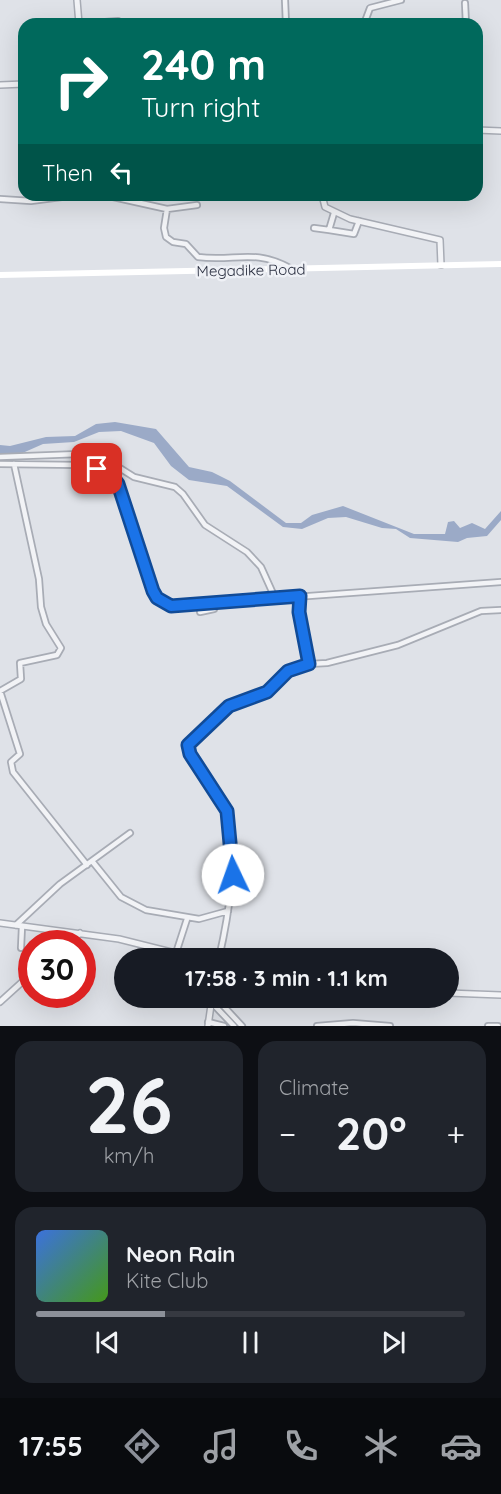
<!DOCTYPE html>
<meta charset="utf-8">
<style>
body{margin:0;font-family:Quicksand,sans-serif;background:#20242c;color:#f1f3f6;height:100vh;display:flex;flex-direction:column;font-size:22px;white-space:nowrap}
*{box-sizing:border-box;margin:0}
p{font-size:20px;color:#9ea1a6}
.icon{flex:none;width:33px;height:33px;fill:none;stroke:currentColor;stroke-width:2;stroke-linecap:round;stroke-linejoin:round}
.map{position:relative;height:1026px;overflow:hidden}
.side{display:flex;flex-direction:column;gap:15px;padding:15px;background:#0d0f14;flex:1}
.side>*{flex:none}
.banner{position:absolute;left:18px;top:18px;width:465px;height:183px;border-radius:18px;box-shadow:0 6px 24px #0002;background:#00695c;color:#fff;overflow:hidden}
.speed{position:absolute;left:18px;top:930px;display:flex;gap:12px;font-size:30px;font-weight:700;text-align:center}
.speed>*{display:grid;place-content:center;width:78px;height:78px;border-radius:50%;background:#171b24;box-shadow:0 6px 24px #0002;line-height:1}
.speed .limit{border:9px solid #d22;background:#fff;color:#111}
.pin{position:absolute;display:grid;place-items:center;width:51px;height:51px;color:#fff;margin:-26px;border-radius:12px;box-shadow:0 3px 9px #0006}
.me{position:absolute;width:66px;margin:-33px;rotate:357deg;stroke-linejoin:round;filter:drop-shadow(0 0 4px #0008)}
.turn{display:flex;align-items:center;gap:21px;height:126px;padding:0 24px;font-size:27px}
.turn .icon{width:78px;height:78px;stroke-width:2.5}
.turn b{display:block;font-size:42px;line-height:51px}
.then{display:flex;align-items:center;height:57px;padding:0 24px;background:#0003;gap:12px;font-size:22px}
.big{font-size:45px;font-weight:800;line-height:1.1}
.side .tile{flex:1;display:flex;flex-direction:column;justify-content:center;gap:9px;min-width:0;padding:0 21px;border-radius:18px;background:#20242c}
.side .dial{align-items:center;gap:0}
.dial b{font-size:78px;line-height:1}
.song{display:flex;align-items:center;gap:18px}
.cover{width:72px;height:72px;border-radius:9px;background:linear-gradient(135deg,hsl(220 70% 55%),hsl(100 70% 35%))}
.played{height:6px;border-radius:3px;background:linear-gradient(90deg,#8c9099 30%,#363941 30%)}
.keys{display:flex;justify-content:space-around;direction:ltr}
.heat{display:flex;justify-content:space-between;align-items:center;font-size:33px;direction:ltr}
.side .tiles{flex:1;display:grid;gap:15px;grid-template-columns:1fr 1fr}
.tile:last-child{grid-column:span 2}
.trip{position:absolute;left:114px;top:948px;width:345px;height:60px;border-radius:30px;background:#171b24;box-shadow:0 6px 24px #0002;font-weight:800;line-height:60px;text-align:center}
.tabs{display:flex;height:96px;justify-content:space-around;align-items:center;background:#090b0e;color:#9ea1a6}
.tabs .icon{width:42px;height:42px}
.tabs .on{color:#8c9099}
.tabs b{font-size:27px;color:#f1f3f6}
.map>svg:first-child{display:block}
.built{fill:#d1d4dd}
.water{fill:#9baac7}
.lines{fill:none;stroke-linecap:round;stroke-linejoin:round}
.stream{stroke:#9baac7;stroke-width:1.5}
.minor-casing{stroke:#a8acb5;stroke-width:8}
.tertiary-casing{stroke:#a8acb5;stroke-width:8}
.minor{stroke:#f2f3f6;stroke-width:4.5}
.tertiary{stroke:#f2f3f6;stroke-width:5}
.secondary{stroke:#fff;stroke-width:6}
.route-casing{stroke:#114b97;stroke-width:15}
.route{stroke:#1a73e8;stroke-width:10}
.labels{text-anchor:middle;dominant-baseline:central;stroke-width:5;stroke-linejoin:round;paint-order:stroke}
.street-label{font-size:15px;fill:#292e3f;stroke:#eff1f6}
</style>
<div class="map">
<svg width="501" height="1026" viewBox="0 0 501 1026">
<rect width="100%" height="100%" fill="#dfe2e8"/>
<path class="built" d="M335 950V958H235L240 951Z"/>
<path class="water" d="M115 422 156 429 189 467 212 472 230 481 286 523H301L312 515 343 506 414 534H445L448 522 454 521 460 528 472 523 485 529 501 511V520L487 536 467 538 458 542 410 538 396 529 382 528 346 517 328 518 302 529 283 527 227 486 189 480 171 466 154 443 121 431 99 432 74 442 43 444 18 455 0 453V445L10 446 46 437 75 436 96 424Z"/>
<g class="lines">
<path class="stream" d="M215 1000 237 1026
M346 1026H357"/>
<g class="minor-casing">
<path id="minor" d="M285 0 286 24
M465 3 466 24
M79 24 118 21
M364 24 370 8 401 0
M104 195 167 209 197 205
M0 199 31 201 77 195
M167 209 164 228 166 237 173 242 186 244 198 257C235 262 253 248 290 268
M334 213 329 230 354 234 359 221
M314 228 329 230
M0 457 79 454 107 460 134 477 175 487 183 494 205 525 247 552 261 567 275 598
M0 464 79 465 97 469 112 476 124 501 153 591 157 598 171 606 501 582
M300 596 299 612 309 664
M200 612 214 609
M0 691 21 679 20 663 57 655 61 648 46 624 41 607 39 579 14 464
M0 691 20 754 11 762 13 772 87 865
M92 861 121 897 146 910 199 919 228 911
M16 925 60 884 130 833
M21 948 22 926
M176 953 187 919
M219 958C227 923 241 847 227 812 219 792 202 773 190 754L188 750 191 741 229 706 267 692 296 668 309 664 327 663 398 645 481 611 501 610
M216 998 242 1026
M211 1002 234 1026
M208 1022 224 1026
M317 1026 353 1023 390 1026
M488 1026H498"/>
</g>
<g class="tertiary-casing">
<path id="tertiary" d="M77 0 79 24
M0 85 24 84
M477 130 501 131
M322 195 325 207 350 219 440 240 441 265
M0 923 119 939 195 958
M69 944 80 933
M448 993 501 995
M0 1002 32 973
M208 1026 212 998"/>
</g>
<use href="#minor" class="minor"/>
<use href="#tertiary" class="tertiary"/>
<path class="secondary" d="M0 275 501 264"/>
</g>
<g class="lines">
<g class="route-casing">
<path id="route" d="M97 469 112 476 118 484 153 591 157 598 171 606 300 596 299 612 309 664 288 671 267 692 229 706 188 745 190 754 227 811 233 875"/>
</g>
<use href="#route" class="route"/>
</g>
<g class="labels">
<g class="street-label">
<text transform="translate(251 270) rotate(-1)">Megadike Road</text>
</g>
</g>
</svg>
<div class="speed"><div class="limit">30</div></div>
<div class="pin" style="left:97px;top:469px;background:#d93025"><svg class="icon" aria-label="arrive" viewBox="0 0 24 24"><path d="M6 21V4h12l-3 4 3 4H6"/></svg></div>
<svg class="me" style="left:233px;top:875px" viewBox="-20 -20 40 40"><circle r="19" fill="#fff"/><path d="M0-13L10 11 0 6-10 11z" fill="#1a73e8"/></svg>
<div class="trip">17:58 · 3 min · 1.1 km</div>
<div class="banner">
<div class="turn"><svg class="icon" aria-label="right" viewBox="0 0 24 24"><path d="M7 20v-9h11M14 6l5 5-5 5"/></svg><div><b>240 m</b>Turn right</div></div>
<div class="then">Then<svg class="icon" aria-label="left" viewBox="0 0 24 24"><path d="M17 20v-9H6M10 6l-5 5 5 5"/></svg></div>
</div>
</div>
<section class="side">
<div class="tiles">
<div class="tile dial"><b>26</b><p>km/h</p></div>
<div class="tile"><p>Climate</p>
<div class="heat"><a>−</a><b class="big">20°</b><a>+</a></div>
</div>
<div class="tile">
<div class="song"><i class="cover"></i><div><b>Neon Rain</b><p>Kite Club</p></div></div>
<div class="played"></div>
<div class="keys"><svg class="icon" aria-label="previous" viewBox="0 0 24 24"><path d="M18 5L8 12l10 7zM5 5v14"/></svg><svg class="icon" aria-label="pause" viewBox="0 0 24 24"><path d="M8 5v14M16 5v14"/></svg><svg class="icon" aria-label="next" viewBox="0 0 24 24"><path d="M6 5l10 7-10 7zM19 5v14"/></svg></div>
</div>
</div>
</section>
<nav class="tabs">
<b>17:55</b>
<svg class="icon on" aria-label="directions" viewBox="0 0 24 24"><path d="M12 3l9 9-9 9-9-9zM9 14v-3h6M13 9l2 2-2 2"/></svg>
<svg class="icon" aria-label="music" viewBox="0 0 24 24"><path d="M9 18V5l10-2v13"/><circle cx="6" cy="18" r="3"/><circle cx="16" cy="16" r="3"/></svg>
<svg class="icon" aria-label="phone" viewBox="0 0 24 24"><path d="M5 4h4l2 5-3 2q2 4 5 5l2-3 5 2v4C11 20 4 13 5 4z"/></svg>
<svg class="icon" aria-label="climate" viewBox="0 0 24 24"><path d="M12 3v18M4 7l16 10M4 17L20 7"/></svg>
<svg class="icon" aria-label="car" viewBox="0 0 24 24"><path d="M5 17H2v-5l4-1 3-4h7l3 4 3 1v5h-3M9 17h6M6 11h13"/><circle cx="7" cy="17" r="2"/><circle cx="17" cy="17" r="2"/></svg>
</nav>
